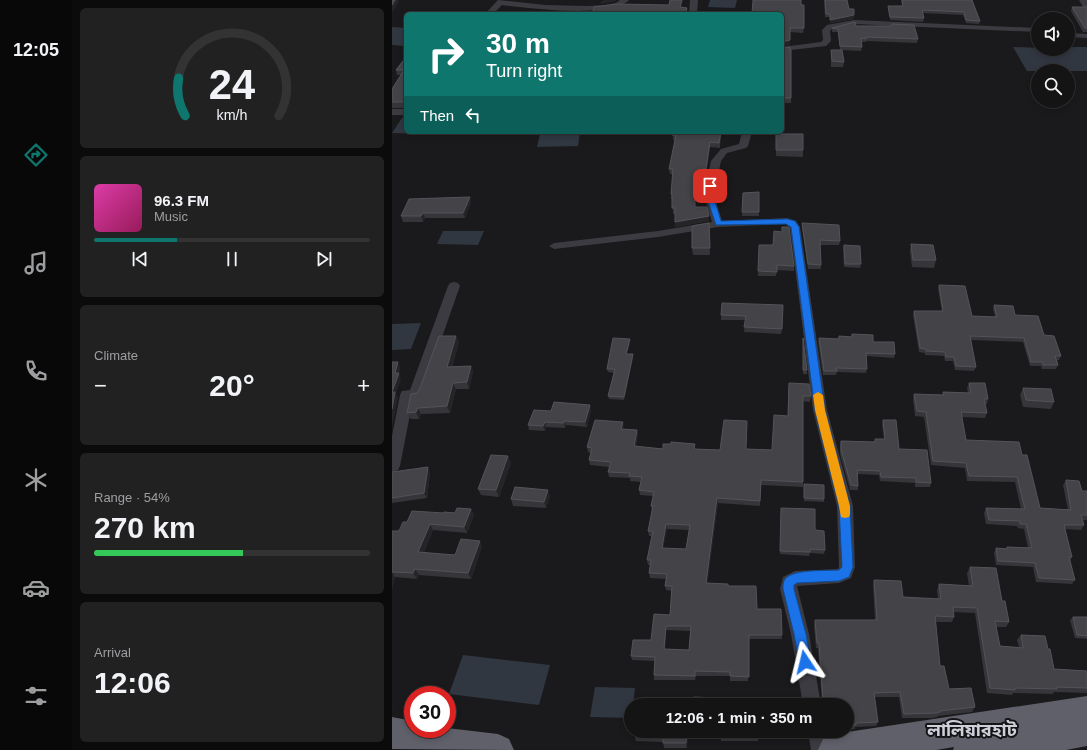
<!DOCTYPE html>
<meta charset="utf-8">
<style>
body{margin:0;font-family:Arial,"Noto Sans Bengali",sans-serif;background:#212122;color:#f1f3f6;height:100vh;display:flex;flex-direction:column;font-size:15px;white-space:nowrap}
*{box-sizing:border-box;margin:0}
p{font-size:13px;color:#9d9ea0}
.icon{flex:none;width:22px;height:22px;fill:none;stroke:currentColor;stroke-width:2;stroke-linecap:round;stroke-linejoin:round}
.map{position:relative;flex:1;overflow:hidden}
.details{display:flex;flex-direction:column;gap:8px;padding:8px;background:#0b0b0c;width:320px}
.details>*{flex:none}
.hud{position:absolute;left:12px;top:12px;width:380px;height:122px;border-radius:6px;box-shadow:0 2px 6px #0003,0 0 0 1px #333334;background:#0f766e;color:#fff;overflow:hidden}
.buttons{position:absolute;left:639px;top:12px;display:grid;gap:8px}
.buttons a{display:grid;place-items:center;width:44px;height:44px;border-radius:50%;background:#141415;box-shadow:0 2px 6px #0003,0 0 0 1px #333334;font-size:20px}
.speed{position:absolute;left:12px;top:686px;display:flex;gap:8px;font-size:20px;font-weight:700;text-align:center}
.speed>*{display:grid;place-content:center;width:52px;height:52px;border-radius:50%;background:#141415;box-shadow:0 2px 6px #0003,0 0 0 1px #333334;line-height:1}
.speed .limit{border:6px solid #d22;background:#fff;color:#111}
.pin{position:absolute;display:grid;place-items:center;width:34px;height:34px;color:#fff;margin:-17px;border-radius:8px;box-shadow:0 2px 6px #0006}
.me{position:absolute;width:44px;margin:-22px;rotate:350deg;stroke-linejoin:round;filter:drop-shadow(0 0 3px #0008)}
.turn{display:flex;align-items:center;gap:14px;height:84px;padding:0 16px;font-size:18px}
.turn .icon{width:52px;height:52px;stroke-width:2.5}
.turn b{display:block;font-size:28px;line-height:34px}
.then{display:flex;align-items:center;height:38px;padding:0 16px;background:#0003;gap:8px;font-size:15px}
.big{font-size:30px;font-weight:600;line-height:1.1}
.details .widget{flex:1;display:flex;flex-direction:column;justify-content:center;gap:6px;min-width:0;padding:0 14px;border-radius:6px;background:#212122}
.details .dial{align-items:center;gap:0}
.dial svg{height:104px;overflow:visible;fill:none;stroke:#333334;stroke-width:7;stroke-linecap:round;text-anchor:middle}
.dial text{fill:#f1f3f6;stroke:none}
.song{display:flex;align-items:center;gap:12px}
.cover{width:48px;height:48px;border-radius:6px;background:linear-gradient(135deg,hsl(320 70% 55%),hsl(330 70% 35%))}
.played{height:4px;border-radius:2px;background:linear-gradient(90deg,#0f766e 30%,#333334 30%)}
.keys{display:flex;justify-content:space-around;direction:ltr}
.heat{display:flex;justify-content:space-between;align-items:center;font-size:22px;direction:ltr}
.charge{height:6px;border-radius:3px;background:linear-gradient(90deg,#34c759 54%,#333334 0)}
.trip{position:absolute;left:232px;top:698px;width:230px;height:40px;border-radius:20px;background:#141415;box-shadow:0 2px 6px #0003,0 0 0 1px #333334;font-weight:600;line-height:40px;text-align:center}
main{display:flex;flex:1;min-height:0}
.menu{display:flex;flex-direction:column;width:72px;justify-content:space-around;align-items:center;background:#080808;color:#9d9ea0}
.menu .icon{width:28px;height:28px}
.menu .current{color:#0f766e}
.menu b{font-size:18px;color:#f1f3f6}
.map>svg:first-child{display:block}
.water{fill:#303741}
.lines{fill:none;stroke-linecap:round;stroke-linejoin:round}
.minor{fill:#3b3b41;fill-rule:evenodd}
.trunk{fill:#5f606a;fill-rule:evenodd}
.wall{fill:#36363a;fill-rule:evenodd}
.shaded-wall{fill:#252528}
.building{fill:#434348;stroke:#53545a;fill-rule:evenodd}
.route{fill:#1a73e8;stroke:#114b97}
.slow{fill:#f59e0b}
.labels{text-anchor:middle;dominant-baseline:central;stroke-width:4;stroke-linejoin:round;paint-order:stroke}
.near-district-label{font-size:18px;font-weight:bold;fill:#cecfd8;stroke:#151517}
</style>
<main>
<nav class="menu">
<b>12:05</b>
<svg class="icon current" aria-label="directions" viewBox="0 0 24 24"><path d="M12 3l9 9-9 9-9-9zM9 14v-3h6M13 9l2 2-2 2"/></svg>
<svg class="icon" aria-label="music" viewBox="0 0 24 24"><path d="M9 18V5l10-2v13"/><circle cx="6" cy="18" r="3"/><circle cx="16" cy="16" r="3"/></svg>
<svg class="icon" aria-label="phone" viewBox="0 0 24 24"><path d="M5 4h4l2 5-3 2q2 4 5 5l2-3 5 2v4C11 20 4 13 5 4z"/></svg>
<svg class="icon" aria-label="climate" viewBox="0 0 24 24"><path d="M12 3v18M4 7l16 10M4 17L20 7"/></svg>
<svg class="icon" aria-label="car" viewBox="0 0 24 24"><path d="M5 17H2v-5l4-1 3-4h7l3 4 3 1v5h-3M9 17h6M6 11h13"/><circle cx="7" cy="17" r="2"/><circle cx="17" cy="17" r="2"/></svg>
<svg class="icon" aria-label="filters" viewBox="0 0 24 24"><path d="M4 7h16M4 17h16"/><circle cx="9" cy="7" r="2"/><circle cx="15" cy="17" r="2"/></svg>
</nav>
<section class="details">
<div class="widget dial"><svg viewBox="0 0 100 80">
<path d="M14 69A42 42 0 1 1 86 69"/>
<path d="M14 69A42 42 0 0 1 9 40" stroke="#0f766e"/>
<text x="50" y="56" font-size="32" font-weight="700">24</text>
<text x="50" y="72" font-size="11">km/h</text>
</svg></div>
<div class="widget">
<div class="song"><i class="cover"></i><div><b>96.3 FM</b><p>Music</p></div></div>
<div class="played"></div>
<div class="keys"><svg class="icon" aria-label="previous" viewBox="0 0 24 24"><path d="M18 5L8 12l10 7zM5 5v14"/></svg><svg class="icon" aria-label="pause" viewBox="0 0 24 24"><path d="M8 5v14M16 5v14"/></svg><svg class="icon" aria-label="next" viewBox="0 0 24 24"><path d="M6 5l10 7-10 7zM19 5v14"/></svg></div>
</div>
<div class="widget"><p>Climate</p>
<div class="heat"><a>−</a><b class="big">20°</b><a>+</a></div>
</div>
<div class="widget"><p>Range · 54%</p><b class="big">270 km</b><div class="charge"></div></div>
<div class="widget"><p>Arrival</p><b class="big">12:06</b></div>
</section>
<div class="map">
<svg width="695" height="750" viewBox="0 0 695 750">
<rect width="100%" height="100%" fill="#1a1a1c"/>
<path class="water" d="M318 0H345L343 8 316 7Z
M0 27 14 28V46L0 45Z
M621 47 676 49V47H695V71H635Z
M10 118H14V132H36L34 134 0 133Z
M188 132 186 146 145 147 148 134Z
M51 231H92L86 245 45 244Z
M29 323 19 349 0 350V324Z
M71 655 158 665 147 705 57 694Z
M203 687 243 688 241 705H239V718L198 717Z"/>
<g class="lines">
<path class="minor" d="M106 0 154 5 195 6 213 5 224 3 228 0H237C219 19 136 8 110 5L101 14H93Z
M298 0H306L305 14H297Z
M687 0H695V9H692Z
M462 20 646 28V32L462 24 440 29 438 31 439 41 434 46 390 51V47L429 42 431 40 430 30 435 25Z
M676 33 695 34V38L676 37Z
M0 109H14V115H0Z
M350 132H360L356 146 354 148 335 153 329 161 322 195 330 221 395 218 404 221 408 227 435 410 461 506 463 567 459 578 447 583 405 586 417 634 429 705H411L399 634 388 589 391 577 403 571 446 569 447 567 445 506 421 410 398 227 394 224 326 227 266 237 162 249 157 246 162 243 266 231 320 222 312 195 319 161 329 149 347 144Z
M62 282 66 283 68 286 30 394 28 398 21 399 8 466 6 470 0 472V436L8 395 10 391 18 390 56 286 58 283Z
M416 731H434L437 750H419Z"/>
<path class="trunk" d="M695 696V746L674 750H561L562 747 544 750H426L431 739 442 734Z
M0 717 21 721V729H55V728L106 734 117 739 122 750 0 749Z"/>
</g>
<path class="wall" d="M432 0H455L457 9 462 15V19L438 23V17H433Z
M509 0H580L588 21 587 24 574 23 571 15 530 13 532 18 531 22 498 20 496 9V6H510Z
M409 5 412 28 411 33 398 32V45L390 14Z
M680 7H695V32H691L679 11Z
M500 24 526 39 525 43 474 41V42H469L470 47 469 51 450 50 452 62 451 67H439V50H448L446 32H440V28L464 26H500Z
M390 48 399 98V103H390Z
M14 57V108H0V89L9 75H5L4 70Z
M281 132H329L328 148 318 147 314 174H311L309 186H303V207L317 216V221L283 227V214H281L280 199H279V194L281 174H278L277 169 283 140H281Z
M384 134 411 150V157L384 156Z
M367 192V216H350L351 193Z
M79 202 73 218H33L31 222H11L9 216Z
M317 223 318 255H301L300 248Z
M410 223 448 241 447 245H428L429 269H416L410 228Z
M519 244 544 260 542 268 520 267 518 252Z
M367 245 402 266V271L385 270 384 276H366Z
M452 245 469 264 468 268 452 267 451 248Z
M547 285 580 316 603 317 601 309 602 305 623 315 652 335 669 356 667 360H665L666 365 664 369H650L649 366H638L631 342 579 340 584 367 582 371 563 370 561 361H553L552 356 533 355V353L527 352 521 315 522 311H550L546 289Z
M330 303 390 329 389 334 352 332 353 320H329Z
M460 334 481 342 503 354 502 358 474 356 475 369 474 373 445 372 444 375H431L426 342 427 338 446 339 447 336 459 337Z
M411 338 415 370V374H411Z
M67 342 60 367 79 366 81 372 77 389H64L58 413 29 414 27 419H19L15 413 25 393Z
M238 343 235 354H241V358L232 400 217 399 216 396 222 373 216 372 215 369Z
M577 383 596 399 595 404H593L595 413 593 418 570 417 574 440 630 455 648 508 676 510 671 485 674 480 690 491H695V520H690L692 525 689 530 673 529 680 557 678 561 683 580 680 584 644 582 641 567 604 565 602 553 604 548 614 549 615 547 636 548 632 529 626 528 625 526 594 524 592 513 594 508 629 509 623 482 575 481 573 468 539 465 532 417 523 416 521 399 522 394 550 395 551 392 576 393 575 388Z
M396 388 419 396 418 402 411 401V487L369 485 368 506 326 503 315 583 336 586 365 609 390 635V639H357L356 681H338V676H304L303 680H262V675L263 661 240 660 239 656 259 640 278 615 280 591 274 590 273 586 274 579 258 578 257 573 258 565H256L255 560 260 536H257L256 531 260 511 259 506 261 496 248 495 247 490 249 482 238 481V478L217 477 216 472 217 467 198 465 197 460 199 453 196 452 195 447 232 427 231 429 245 430 246 435 244 446 271 449H303L328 450 354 449 380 450 396 416ZM275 529 297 530 294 549 271 548ZM274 630 298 631 297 650 273 649Z
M631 388 662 402 659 409 631 407 628 395Z
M199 410 195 427 174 425 173 428 154 427 153 431 137 430 136 425 159 411Z
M491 420 507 449 539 483 538 487H523V483L488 481 487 475 466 474V490H458L448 454V445L449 441 482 442 483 439H492L490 424Z
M116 456 119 463 107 497 89 495 86 489Z
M0 472 38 473 35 498 0 503Z
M412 484 432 499V502L412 501Z
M158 496 154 508 121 506 119 499Z
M389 508 423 530 433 550 432 554 418 553 417 556 388 554Z
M79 509 82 515 75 533 41 530 32 553 63 555 90 546 79 579 27 575 25 579 3 577 0 589V531H7L15 522 52 513H63Z
M578 567 610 601 617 622 614 627H604L608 646 627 647 625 640 629 635 656 649 662 669 695 671V693L662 692 661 694 621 693 620 695 595 693 583 613 561 612 562 617 560 622H544L548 666 557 689 583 707 580 712 546 716 545 717 541 718H510L507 697H483L486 722 484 726 463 727V729L455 730V705H380V700L412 702 430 701 426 648H424L422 626 423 620H483L481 585 482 580 511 597 546 599 545 590 547 584 577 586 575 573Z
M681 617H695V639L683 638 678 620Z
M296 731 295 748H272L271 742 244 741 243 736Z
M329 731 416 732 415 737 366 738V741H329Z"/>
<path class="shaded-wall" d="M3 0H6L7 2 0 13V5Z
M213 0H224V1L209 4V1Z
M290 0H291L288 12V7Z
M462 15V19L438 23V20Z
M398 40V45L390 47V42Z
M318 142V147L314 174V169Z
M310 169 311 174 309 186V181Z
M78 197 79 202 73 218 71 213Z
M31 213 33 218 31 222 29 216Z
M317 216V221L283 227V222Z
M64 336 67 342 58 373 55 367Z
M238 339V343L234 357V354Z
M241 354V358L232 400V397Z
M6 362 9 368 7 373 9 379 4 394 6 398 0 428V392L3 373Z
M79 366 81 372 77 389 75 382Z
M61 383 64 389 58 413 55 406Z
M198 405 199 410 195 427 193 422Z
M26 408 29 414 27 419 24 412Z
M172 421 174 425 173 428 172 423Z
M153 422 154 427 153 431 151 426Z
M231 422 232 427 230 434 229 429Z
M245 430 246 435 242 451V446Z
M116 456 119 463 107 497 104 490Z
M36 467 38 473 35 498 32 493Z
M156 490 158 496 154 508 152 502Z
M325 498 326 503 315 587 314 583Z
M79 509 82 515 75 533 72 527Z
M38 524 41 530 30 558 26 552Z
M274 524 275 529 270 552V548Z
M88 541 90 546 79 579 76 573Z
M23 569 27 575 25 579 21 573Z
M0 572 3 577 0 589Z
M295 731H296L295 748 294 743Z"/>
<path class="building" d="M0 0H3L0 5Z
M278 0H290L288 7 295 8 294 12 325 13V14H200L202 7 224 4 277 5Z
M361 0H409V5H412V28H398V40L390 42V14H360Z
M433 0H455L457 9H462V15L438 20V14H434Z
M510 0H580L588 21 574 20 572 12 530 10 532 18 498 17 496 6H511Z
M680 7H695V28H693Z
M463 22 464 26H500V24L522 25 526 39 474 37V39L469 38 470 47 448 46 446 29 440 28Z
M398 47V50H399V98H390V48Z
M439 50H450L452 62 440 61Z
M14 57V105L12 102H0V89L12 70H4Z
M281 132H329L327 143 318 142 314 169H310L309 181H303V207H315L317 216 283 222V208H280V194H279L281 169H277L284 135H280Z
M384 134H411V150H384Z
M367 192V212H350L351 193Z
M78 197 71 213H31L29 216H9L17 199Z
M317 223 318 248H300V226Z
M410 223 447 225 448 241 428 240 429 265 416 264Z
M390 227H397L402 266 385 265V272L366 271 367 245H381L382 231 390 232Z
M519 244 541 245 544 260H521Z
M452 245 468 246 469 264H453Z
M547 285 573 286 580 316 605 317 602 305 621 306 623 315 646 316 652 335 662 336 669 356H663L666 365H651V362H639L632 338 578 336 584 367 564 366 562 357H554L553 352 534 351V349L528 348 522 311H551Z
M330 303 391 305 390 329 352 327 354 316 329 315Z
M460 334 481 335V342H502L503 354 474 353 475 369 444 368 445 371H432L427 338 447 339V336L460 337Z
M47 336H64L55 367 79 366 75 382 61 383 55 406 26 408 24 412 15 413 19 394 25 393 28 388Z
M221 338 238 339 234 354H241L232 397 216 396 223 369H215Z
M411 338 415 370H411Z
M0 362H6L3 373H7L0 392H3L0 409Z
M397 383 417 384 419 396H411V482L369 480 368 501 325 498 314 583 336 584V586H364L365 609H389L390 635H357V677L338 676V672L303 671V676L262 675 263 657 239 656 241 640H259L262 614 278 615 280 586H273L275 574 257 573 259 560H255L261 531H256L261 506H259L262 492 247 490 250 477 237 476 238 473 216 472 219 462 197 460 200 448 195 447 203 420 231 422 229 429 245 430 242 446 271 449V444H279V442L303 444 302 449 328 450 332 420 355 421 354 449 380 450 382 415 396 416ZM274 524 298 525 294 549 270 548ZM274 626H299L297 650 272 649Z
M577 383H593L596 399H592L595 413 569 412 574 440 627 442 630 455H635L648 508 679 510 674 480 687 481 690 491H695V515H689L692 525H672L680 557H677L683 580 647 578 643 563 606 561 604 548 615 549V547L640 548 634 524H628V521L597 520 594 508 633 509 625 477 577 476 574 463 541 461 534 412 525 411 522 394 552 395 551 392 579 393Z
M631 388 659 389 662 402 634 400Z
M162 402 198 405 193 422 172 421V423L153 422 151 426 136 425 142 410 159 411Z
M491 420H504L507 449 535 450 539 483 524 482V478L489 477 488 471 465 470 466 486 459 485 449 449V441L483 442V439H493Z
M99 455 116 456 104 490 86 489Z
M36 467 32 493 0 498V472Z
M412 484 432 485V499L412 498Z
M123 487 156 490 152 502 119 499Z
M65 508 79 509 72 527 38 524 26 552 63 555 69 539 88 541 76 573 23 569 21 573 0 572V531H7L11 522H15L20 511 52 513V512L63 513Z
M389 508 423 509V530L432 531 433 550 418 549V552L388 551Z
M578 567 604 568 610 601H613L617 622 603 621 608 646 631 648 629 635 653 636 656 649H658L662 669 695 671V688L664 687 665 689 623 688V690L598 688 585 608 561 607 562 617 543 616 548 666H552L557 689 579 688 583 707 548 711V712L544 713 512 714 508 692 482 693 486 722 464 723V725L460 726 455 725V705H380V700L410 699 412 702 431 701 427 643H425L423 620H485L482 580 509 581 511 597 549 599 547 584 581 586Z
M681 617H695V636L685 635Z
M302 697 325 698V705H302Z
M246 702H268V705H246Z
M243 731H295L294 743H271V737L243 736Z
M329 731H416V732L366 733V736L329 737Z"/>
<path class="route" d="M318 184 322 186 321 195 329 221 395 219 403 221 407 227 433 410 458 506 461 567 457 577 447 581 405 583 402 585V589L414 634 419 662 417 666 413 668 409 666 407 662 402 634 391 589C391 585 391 581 394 578 403 569 434 571 447 570L450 567 447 506 423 410 399 227 394 224 324 225 314 195 315 186Z"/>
<path class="slow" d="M426 392 431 395 433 410 458 506V514L457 517 453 518 449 517 447 506 423 410 421 395Z"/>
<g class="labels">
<g class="near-district-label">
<text x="580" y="730">লালিয়ারহাট</text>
</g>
</g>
</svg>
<div class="buttons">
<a><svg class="icon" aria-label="sound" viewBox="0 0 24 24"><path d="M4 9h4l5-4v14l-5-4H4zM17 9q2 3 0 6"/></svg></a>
<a><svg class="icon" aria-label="search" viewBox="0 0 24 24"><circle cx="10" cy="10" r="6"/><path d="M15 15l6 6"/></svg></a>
</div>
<div class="speed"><div class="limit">30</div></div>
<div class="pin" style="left:318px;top:186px;background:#d93025"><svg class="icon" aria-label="arrive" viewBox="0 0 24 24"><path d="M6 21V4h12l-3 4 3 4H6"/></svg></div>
<svg class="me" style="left:413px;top:662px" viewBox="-20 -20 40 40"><path d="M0-17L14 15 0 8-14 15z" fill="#1a73e8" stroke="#fff" stroke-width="4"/></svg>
<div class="trip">12:06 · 1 min · 350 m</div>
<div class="hud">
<div class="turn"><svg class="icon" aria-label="right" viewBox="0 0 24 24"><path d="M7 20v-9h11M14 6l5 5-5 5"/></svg><div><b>30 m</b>Turn right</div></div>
<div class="then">Then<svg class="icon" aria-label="left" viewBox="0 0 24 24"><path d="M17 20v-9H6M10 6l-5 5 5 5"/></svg></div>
</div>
</div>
</main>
